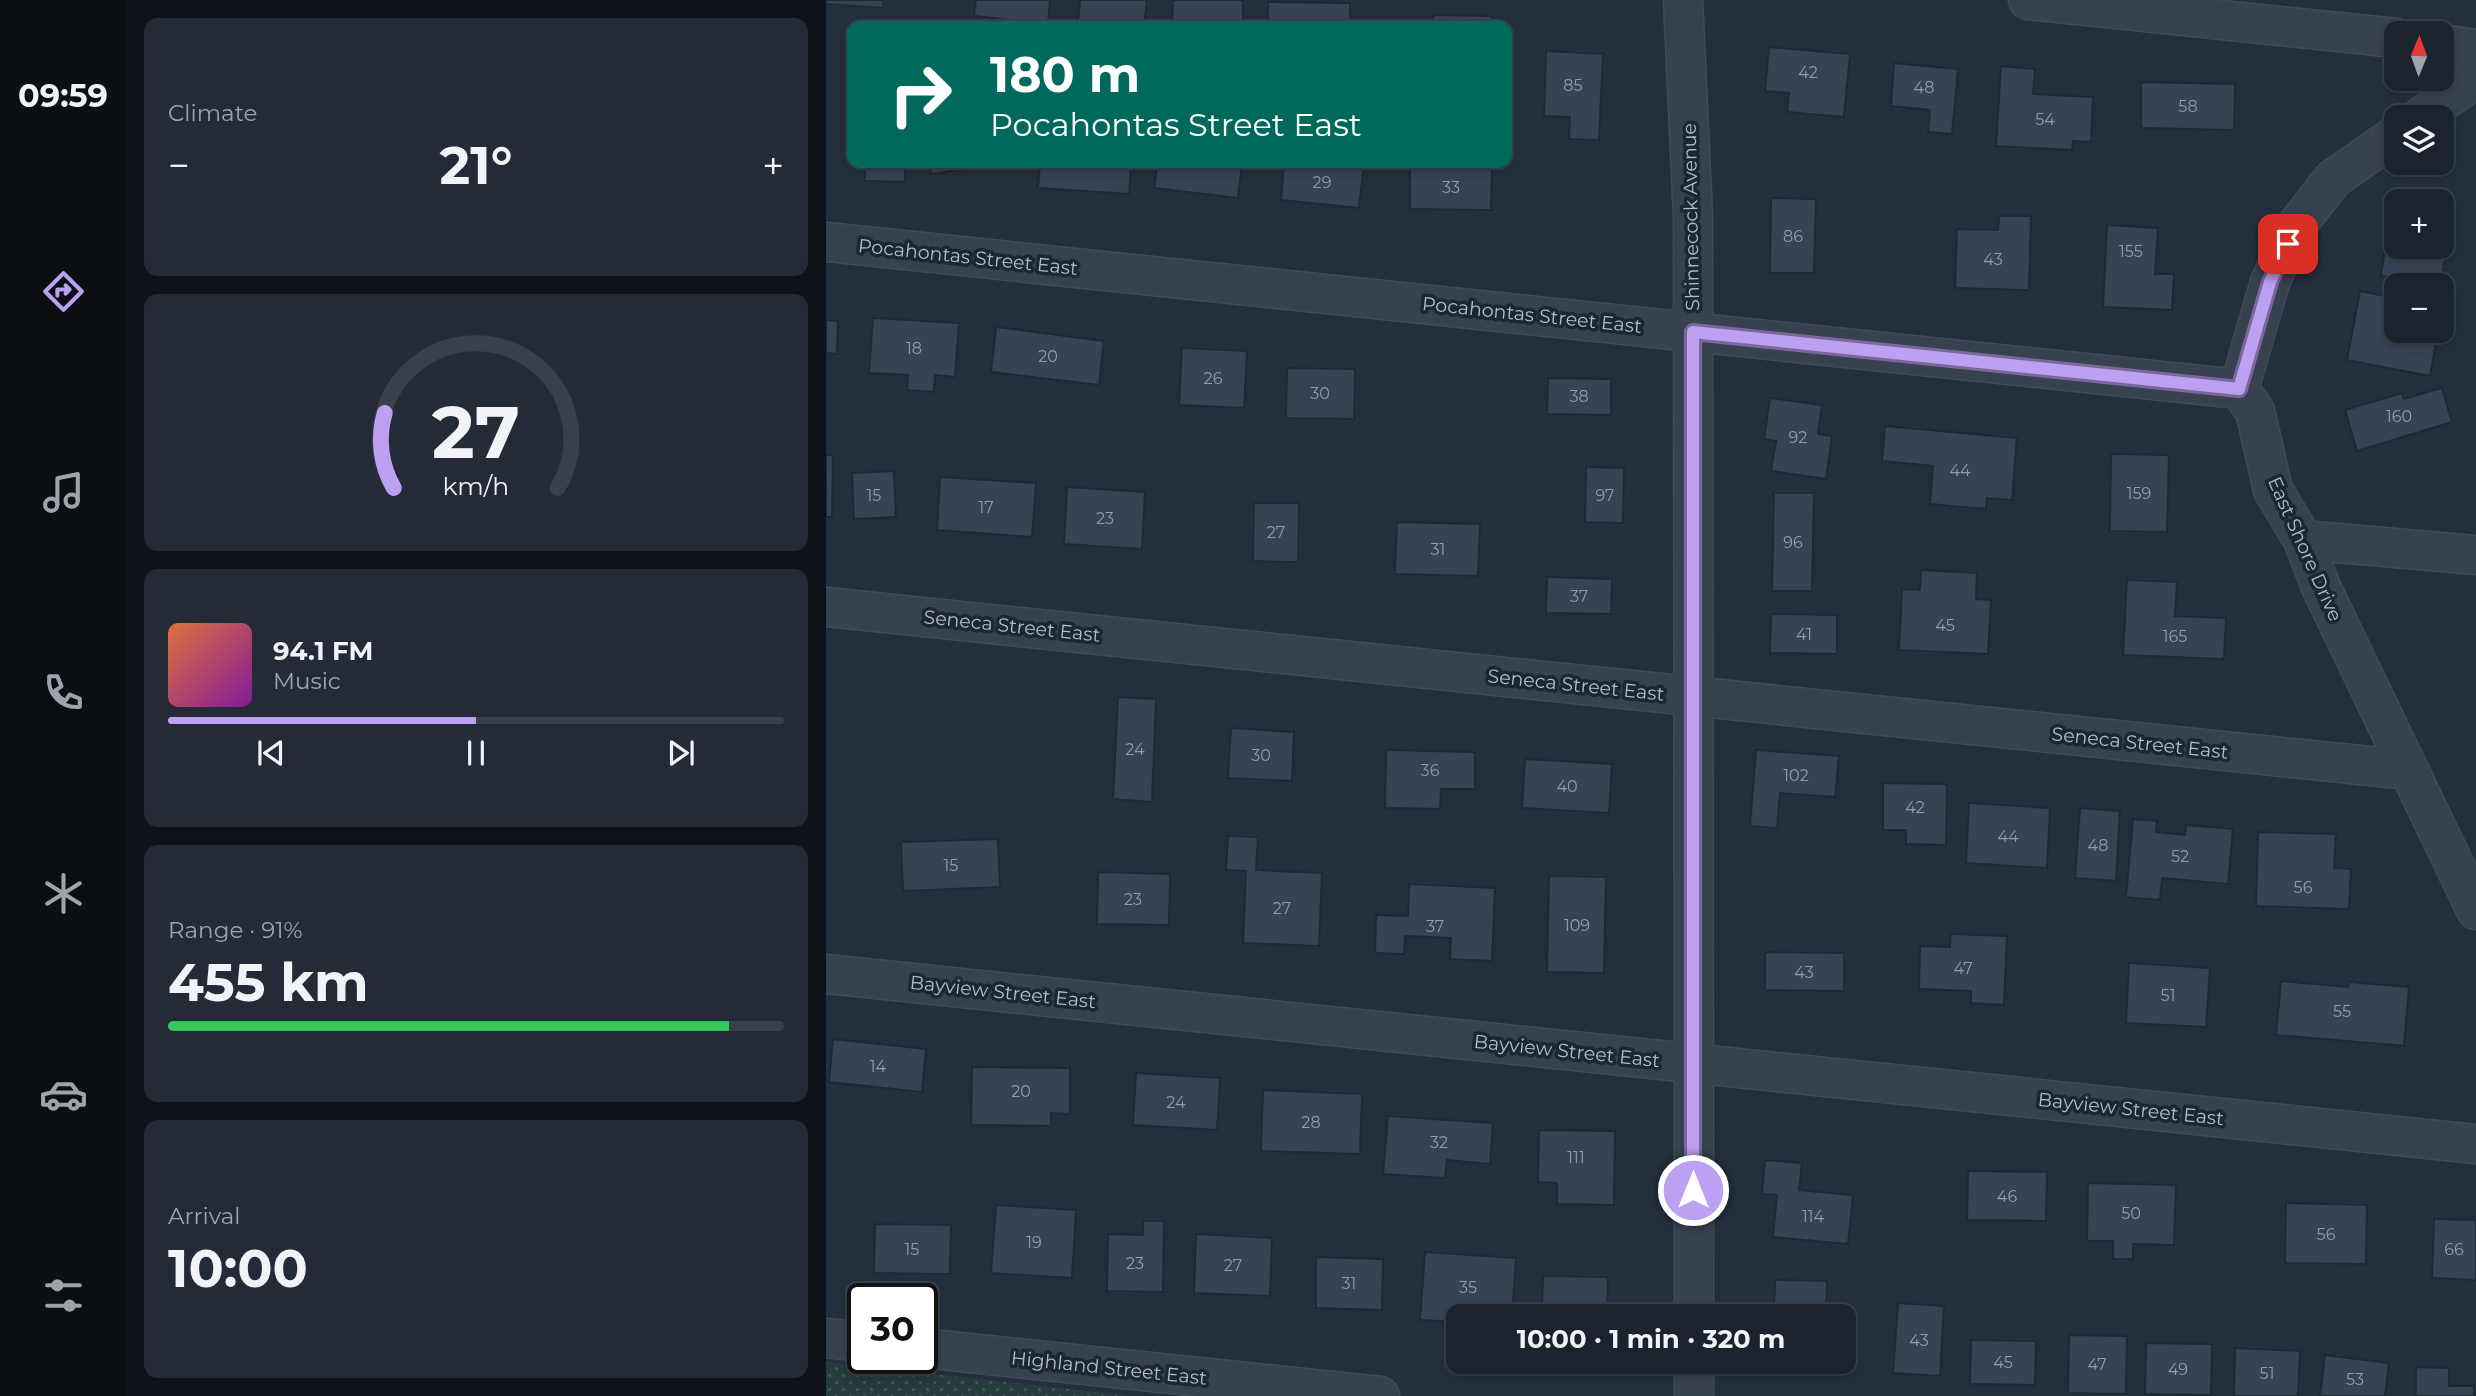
<!DOCTYPE html>
<meta charset="utf-8">
<style>
body{margin:0;font-family:Montserrat,sans-serif;background:#242b36;color:#f1f3f6;height:100vh;display:flex;flex-direction:column;font-size:26px;white-space:nowrap}
*{box-sizing:border-box;margin:0}
p{font-size:23px;color:#a0a4aa}
.icon{flex:none;width:38px;height:38px;fill:none;stroke:currentColor;stroke-width:2;stroke-linecap:round;stroke-linejoin:round}
.map{position:relative;flex:1;overflow:hidden}
.panel{display:flex;flex-direction:column;gap:18px;padding:18px;background:#0f1319;width:700px}
.panel>*{flex:none}
.guide{position:absolute;left:21px;top:21px;width:665px;height:147px;border-radius:14px;box-shadow:0 4px 10px #0003,0 0 0 2px #39404a;background:#00695c;color:#fff;overflow:hidden}
.needle{width:46px;rotate:1deg}
.fabs{position:absolute;left:1558px;top:21px;display:grid;gap:14px}
.fabs a{display:grid;place-items:center;width:70px;height:70px;border-radius:14px;background:#1b232e;box-shadow:0 4px 10px #0003,0 0 0 2px #39404a;font-size:35px}
.speed{position:absolute;left:21px;top:1283px;display:flex;gap:14px;font-size:35px;font-weight:700;text-align:center}
.speed>*{display:grid;place-content:center;width:91px;height:91px;border-radius:50%;background:#1b232e;box-shadow:0 4px 10px #0003,0 0 0 2px #39404a;line-height:1}
.speed .limit{border:4px solid #111;border-radius:10px;background:#fff;color:#111}
.pin{position:absolute;display:grid;place-items:center;width:60px;height:60px;color:#fff;margin:-30px;border-radius:14px;box-shadow:0 4px 10px #0006}
.me{position:absolute;width:77px;margin:-38px;rotate:0deg;stroke-linejoin:round;filter:drop-shadow(0 0 5px #0008)}
.turn{display:flex;align-items:center;gap:24px;height:147px;padding:0 28px;font-size:32px}
.turn .icon{width:91px;height:91px;stroke-width:2.5}
.turn b{display:block;font-size:49px;line-height:60px}
.big{font-size:52px;font-weight:700;line-height:1.1}
.panel .widget{flex:1;display:flex;flex-direction:column;justify-content:center;gap:10px;min-width:0;padding:0 24px;border-radius:14px;background:#242b36}
.panel .dial{align-items:center;gap:0}
.dial svg{height:182px;overflow:visible;fill:none;stroke:#39404a;stroke-width:7;stroke-linecap:round;text-anchor:middle}
.dial text{fill:#f1f3f6;stroke:none}
.song{display:flex;align-items:center;gap:21px}
.cover{width:84px;height:84px;border-radius:10px;background:linear-gradient(135deg,hsl(20 70% 55%),hsl(290 70% 35%))}
.played{height:7px;border-radius:4px;background:linear-gradient(90deg,#bca0f2 50%,#39404a 50%)}
.keys{display:flex;justify-content:space-around;direction:ltr}
.heat{display:flex;justify-content:space-between;align-items:center;font-size:38px;direction:ltr}
.charge{height:10px;border-radius:5px;background:linear-gradient(90deg,#34c759 91%,#39404a 0)}
.trip{position:absolute;left:620px;top:1304px;width:410px;height:70px;border-radius:14px;background:#1b232e;box-shadow:0 4px 10px #0003,0 0 0 2px #39404a;font-weight:700;line-height:70px;text-align:center}
main{display:flex;flex:1;min-height:0}
.tabs{display:flex;flex-direction:column;width:126px;justify-content:space-around;align-items:center;background:#0b0e12;color:#a0a4aa}
.tabs .icon{width:49px;height:49px}
.tabs .current{color:#bca0f2}
.tabs b{font-size:32px;color:#f1f3f6}
.map>svg:first-child{display:block}
.grass{fill:url(#grass-dots)}
.building{fill:#364354;stroke:#1f2835;stroke-width:2}
.lines{fill:none;stroke-linecap:round;stroke-linejoin:round}
.minor-casing{stroke:#414a57;stroke-width:41}
.minor{stroke:#38414e;stroke-width:38}
.route-casing{stroke:#7a689d;stroke-width:18}
.route{stroke:#bca0f2;stroke-width:12}
.labels{text-anchor:middle;dominant-baseline:central;stroke-width:7;stroke-linejoin:round;paint-order:stroke}
.number-label{font-size:16px;fill:#929caa}
.street-label{font-size:19px;fill:#b4bcc9;stroke:#1d2633}
</style>
<main>
<nav class="tabs">
<b>09:59</b>
<svg class="icon current" aria-label="directions" viewBox="0 0 24 24"><path d="M12 3l9 9-9 9-9-9zM9 14v-3h6M13 9l2 2-2 2"/></svg>
<svg class="icon" aria-label="music" viewBox="0 0 24 24"><path d="M9 18V5l10-2v13"/><circle cx="6" cy="18" r="3"/><circle cx="16" cy="16" r="3"/></svg>
<svg class="icon" aria-label="phone" viewBox="0 0 24 24"><path d="M5 4h4l2 5-3 2q2 4 5 5l2-3 5 2v4C11 20 4 13 5 4z"/></svg>
<svg class="icon" aria-label="climate" viewBox="0 0 24 24"><path d="M12 3v18M4 7l16 10M4 17L20 7"/></svg>
<svg class="icon" aria-label="car" viewBox="0 0 24 24"><path d="M5 17H2v-5l4-1 3-4h7l3 4 3 1v5h-3M9 17h6M6 11h13"/><circle cx="7" cy="17" r="2"/><circle cx="17" cy="17" r="2"/></svg>
<svg class="icon" aria-label="filters" viewBox="0 0 24 24"><path d="M4 7h16M4 17h16"/><circle cx="9" cy="7" r="2"/><circle cx="15" cy="17" r="2"/></svg>
</nav>
<section class="panel">
<div class="widget"><p>Climate</p>
<div class="heat"><a>−</a><b class="big">21°</b><a>+</a></div>
</div>
<div class="widget dial"><svg viewBox="0 0 100 80">
<path d="M14 69A42 42 0 1 1 86 69"/>
<path d="M14 69A42 42 0 0 1 10 36" stroke="#bca0f2"/>
<text x="50" y="56" font-size="32" font-weight="700">27</text>
<text x="50" y="72" font-size="11">km/h</text>
</svg></div>
<div class="widget">
<div class="song"><i class="cover"></i><div><b>94.1 FM</b><p>Music</p></div></div>
<div class="played"></div>
<div class="keys"><svg class="icon" aria-label="previous" viewBox="0 0 24 24"><path d="M18 5L8 12l10 7zM5 5v14"/></svg><svg class="icon" aria-label="pause" viewBox="0 0 24 24"><path d="M8 5v14M16 5v14"/></svg><svg class="icon" aria-label="next" viewBox="0 0 24 24"><path d="M6 5l10 7-10 7zM19 5v14"/></svg></div>
</div>
<div class="widget"><p>Range · 91%</p><b class="big">455 km</b><div class="charge"></div></div>
<div class="widget"><p>Arrival</p><b class="big">10:00</b></div>
</section>
<div class="map">
<svg width="1650" height="1396" viewBox="0 0 1650 1396">
<defs>
<pattern id="grass-dots" width="8" height="8" patternUnits="userSpaceOnUse" patternTransform="scale(1.75)"><rect width="8" height="8" fill="#263c3f"/><path d="M2 2h.1M6 6h.1" fill="none" stroke="#435659" stroke-width="1.8" stroke-linecap="round"/></pattern>
</defs>
<rect width="100%" height="100%" fill="#242f3e"/>
<path class="grass" d="M0 1362 306 1396H0Z"/>
<path class="building" d="M0 0H57V8L0 4Z
M150 0H224L222 24 148 16Z
M254 0H321L318 26 252 20Z
M347 0H417V26H346Z
M442 2 524 3V26H442Z
M607 15 666 16V26H607Z
M943 47 1024 54 1018 117 961 112 963 93 939 91Z
M720 51 777 54 773 140 743 139 744 117 718 116Z
M1068 63 1132 69 1126 134 1102 132 1104 110 1065 106Z
M1175 66 1209 69 1207 94 1267 97 1265 142 1247 141 1246 150 1170 146Z
M1315 82 1409 84 1408 130 1315 128Z
M39 163H79V182L39 181Z
M104 163H178L105 174Z
M214 163H305L303 194 212 188Z
M332 163H416L412 198 328 188Z
M458 163H538L533 208 455 200Z
M584 163 666 164 665 210 584 209Z
M945 198 990 199 988 273H944Z
M1173 216H1205L1203 290 1129 288 1131 229 1172 230Z
M1281 225 1332 228 1329 274H1348L1346 310 1277 307Z
M1561 236 1570 237V247H1615V243L1621 244 1615 284 1555 276Z
M1534 291 1570 298V331H1612L1604 376 1521 360Z
M47 318 133 323 129 377 109 375 108 392 81 390 82 375 43 373Z
M0 320 12 321 11 354 0 353Z
M170 327 278 341 273 385 165 372Z
M356 348 421 351 418 408 353 405Z
M461 368 529 369 528 419 460 418Z
M722 378 785 379V415L721 414Z
M1616 388 1626 422 1531 451 1519 410 1576 393 1578 399Z
M944 398 996 405 992 434 1006 436 1000 479 945 471 950 441 938 439Z
M1059 426 1191 438 1186 500 1161 498 1160 509 1104 504 1107 466 1056 461Z
M1285 454 1343 455 1341 532 1284 531Z
M0 455H7L6 517H0Z
M760 467 798 468 797 523 759 522Z
M68 471 70 517 28 519 26 473Z
M114 477 210 483 206 537 111 530Z
M241 487 319 492 316 549 238 544Z
M948 493H988L986 591H946Z
M428 503H473L472 562 427 561Z
M571 522 654 524 652 576 569 574Z
M1095 570 1151 573 1150 599 1165 600 1162 654 1073 650 1076 589 1094 590Z
M721 577 786 579 785 614 720 613Z
M1301 580 1351 582 1349 616 1400 618 1398 659 1297 655Z
M945 614 1011 615V654L944 653Z
M292 697 330 699 326 802 287 799Z
M405 728 468 732 466 781 402 778Z
M560 750 649 752V789H615L614 809 559 808Z
M930 750 1013 756 1009 797 954 793 951 828 924 826Z
M699 759 786 764 783 813 696 808Z
M1057 783 1121 784 1120 845 1080 844V830H1057Z
M1143 803 1224 808 1221 868 1140 863Z
M1254 808 1294 811 1290 881 1249 878Z
M1307 819 1331 821 1330 832 1359 835 1360 825 1407 829 1402 884 1336 878 1334 900 1300 897Z
M1432 832 1510 834 1508 868 1525 869 1523 909 1430 906Z
M402 836 432 837 430 870 496 873 493 946 417 943 420 871 400 870Z
M172 839 174 887 77 891 75 842Z
M272 872 344 874 343 925 271 924Z
M723 876 780 877 778 973 721 972Z
M583 884 669 888 666 961 624 959 625 938 579 936 578 954 549 953 550 915 582 916Z
M1125 934 1181 936 1178 1005 1145 1003V991L1093 989 1094 946 1124 947Z
M939 952 1018 953V991L939 990Z
M1303 963 1384 968 1380 1027 1300 1023Z
M1455 981 1522 987 1523 982 1583 987 1578 1046 1450 1035Z
M7 1039 100 1049 96 1092 3 1082Z
M146 1067 244 1068V1114L225 1113V1126L145 1125Z
M310 1073 394 1078 391 1130 307 1125Z
M437 1090 536 1094 534 1154 435 1151Z
M562 1116 667 1123 664 1164 621 1160 619 1178 557 1174Z
M713 1130 789 1131 788 1205 731 1204V1183L712 1182Z
M939 1160 976 1163 973 1190 1027 1195 1022 1244 947 1237 951 1195 936 1194Z
M1142 1171 1221 1172 1220 1221 1141 1220Z
M1262 1183 1350 1185 1348 1245 1307 1244V1259H1287V1241H1261Z
M1460 1203 1541 1205 1540 1264 1459 1263Z
M170 1205 250 1210 246 1278 165 1273Z
M1608 1219 1650 1220V1280L1606 1278Z
M317 1221H338L337 1292 281 1291 282 1234 317 1235Z
M49 1224 125 1225 124 1274 48 1273Z
M370 1234 446 1238 444 1296 368 1293Z
M599 1252 690 1258 686 1316H632V1322L594 1320Z
M490 1257 557 1259 556 1310 490 1308Z
M717 1276 782 1277 781 1316H716Z
M949 1280 1001 1281 1000 1316H948Z
M1072 1303 1118 1306 1114 1376 1067 1373Z
M1243 1335 1301 1336 1300 1394 1242 1393Z
M1145 1340 1210 1341 1209 1385 1144 1384Z
M1320 1343 1386 1344 1385 1395 1319 1394Z
M1409 1348 1474 1351 1472 1396H1408Z
M1499 1355 1563 1363 1559 1396H1494Z
M1590 1367 1623 1368V1386H1648V1396H1590Z"/>
<g class="lines">
<g class="minor-casing">
<path id="minor" d="M857 0 867 217 868 1316
M1202 0 1570 38
M1615 44 1650 49
M1595 117 1650 78
M0 242 1413 389
M1413 389 1429 411 1447 490 1477 540 1495 587 1650 910
M1413 389 1444 282 1471 225 1507 179 1570 135
M1477 540 1650 555
M0 607 1583 770
M0 974 1650 1144
M0 1338 37 1342
M96 1348 554 1396
M868 1362V1396"/>
</g>
<use href="#minor" class="minor"/>
</g>
<g class="lines">
<g class="route-casing">
<path id="route" d="M867 1190V332L1413 389 1444 282 1462 244"/>
</g>
<use href="#route" class="route"/>
</g>
<g class="labels">
<g class="number-label">
<text x="982" y="72">42</text>
<text x="747" y="85">85</text>
<text x="1098" y="87">48</text>
<text x="1362" y="106">58</text>
<text x="1219" y="119">54</text>
<text x="496" y="182">29</text>
<text x="625" y="187">33</text>
<text x="967" y="236">86</text>
<text x="1305" y="251">155</text>
<text x="1167" y="259">43</text>
<text x="88" y="348">18</text>
<text x="222" y="356">20</text>
<text x="387" y="378">26</text>
<text x="494" y="393">30</text>
<text x="753" y="396">38</text>
<text x="1573" y="416">160</text>
<text x="972" y="437">92</text>
<text x="1134" y="470">44</text>
<text x="1313" y="493">159</text>
<text x="48" y="495">15</text>
<text x="779" y="495">97</text>
<text x="160" y="507">17</text>
<text x="279" y="518">23</text>
<text x="450" y="532">27</text>
<text x="967" y="542">96</text>
<text x="612" y="549">31</text>
<text x="753" y="596">37</text>
<text x="1119" y="625">45</text>
<text x="978" y="634">41</text>
<text x="1349" y="636">165</text>
<text x="309" y="749">24</text>
<text x="435" y="755">30</text>
<text x="604" y="770">36</text>
<text x="970" y="775">102</text>
<text x="741" y="786">40</text>
<text x="1089" y="807">42</text>
<text x="1182" y="836">44</text>
<text x="1272" y="845">48</text>
<text x="1354" y="856">52</text>
<text x="125" y="865">15</text>
<text x="1477" y="887">56</text>
<text x="307" y="899">23</text>
<text x="456" y="908">27</text>
<text x="751" y="925">109</text>
<text x="609" y="926">37</text>
<text x="1137" y="968">47</text>
<text x="978" y="972">43</text>
<text x="1342" y="995">51</text>
<text x="1516" y="1011">55</text>
<text x="52" y="1066">14</text>
<text x="195" y="1091">20</text>
<text x="350" y="1102">24</text>
<text x="485" y="1122">28</text>
<text x="613" y="1142">32</text>
<text x="750" y="1157">111</text>
<text x="1181" y="1196">46</text>
<text x="1305" y="1213">50</text>
<text x="987" y="1216">114</text>
<text x="1500" y="1234">56</text>
<text x="208" y="1242">19</text>
<text x="86" y="1249">15</text>
<text x="1628" y="1249">66</text>
<text x="309" y="1263">23</text>
<text x="407" y="1265">27</text>
<text x="523" y="1283">31</text>
<text x="642" y="1287">35</text>
<text x="1093" y="1340">43</text>
<text x="1177" y="1362">45</text>
<text x="1271" y="1364">47</text>
<text x="1352" y="1369">49</text>
<text x="1441" y="1373">51</text>
<text x="1529" y="1379">53</text>
</g>
<g class="street-label">
<text transform="translate(865 217) rotate(-91)">Shinnecock Avenue</text>
<text transform="translate(142 257) rotate(6)">Pocahontas Street East</text>
<text transform="translate(706 315) rotate(6)">Pocahontas Street East</text>
<text transform="translate(1479 549) rotate(66)">East Shore Drive</text>
<text transform="translate(186 626) rotate(6)">Seneca Street East</text>
<text transform="translate(750 685) rotate(6)">Seneca Street East</text>
<text transform="translate(1314 743) rotate(6)">Seneca Street East</text>
<text transform="translate(177 992) rotate(6)">Bayview Street East</text>
<text transform="translate(741 1051) rotate(6)">Bayview Street East</text>
<text transform="translate(1305 1109) rotate(6)">Bayview Street East</text>
<text transform="translate(283 1368) rotate(6)">Highland Street East</text>
</g>
</g>
</svg>
<div class="fabs">
<a><svg class="needle" viewBox="-14 -14 28 28"><path d="M0-13l5 13h-10z" fill="#e53935"/><path d="M0 13l5-13h-10z" fill="#a0a4aa"/></svg></a>
<a><svg class="icon" aria-label="layers" viewBox="0 0 24 24"><path d="M12 4l9 5-9 5-9-5zM3 14l9 5 9-5"/></svg></a>
<a>+</a>
<a>−</a>
</div>
<div class="speed"><div class="limit">30</div></div>
<div class="pin" style="left:1462px;top:244px;background:#d93025"><svg class="icon" aria-label="arrive" viewBox="0 0 24 24"><path d="M6 21V4h12l-3 4 3 4H6"/></svg></div>
<svg class="me" style="left:867px;top:1190px" viewBox="-20 -20 40 40"><circle r="17" fill="#bca0f2" stroke="#fff" stroke-width="3"/><path d="M0-11L8 9 0 5-8 9z" fill="#fff"/></svg>
<div class="trip">10:00 · 1 min · 320 m</div>
<div class="guide">
<div class="turn"><svg class="icon" aria-label="right" viewBox="0 0 24 24"><path d="M7 20v-9h11M14 6l5 5-5 5"/></svg><div><b>180 m</b>Pocahontas Street East</div></div>
</div>
</div>
</main>
